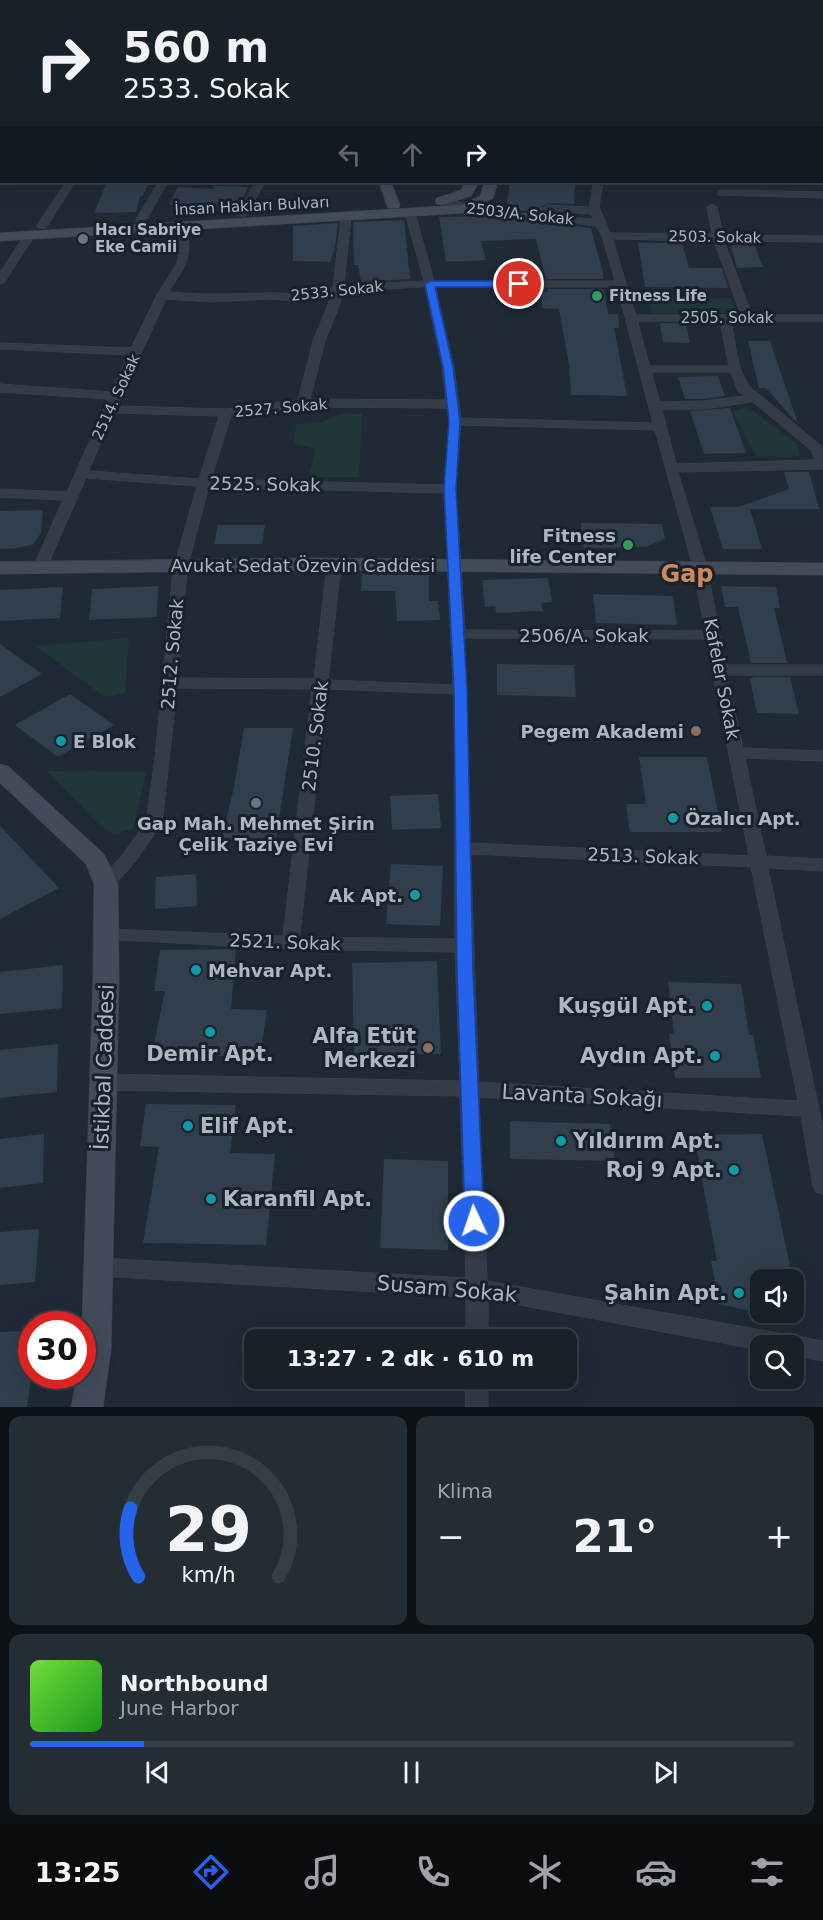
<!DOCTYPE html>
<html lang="tr">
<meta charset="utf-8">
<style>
body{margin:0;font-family:"DejaVu Sans",sans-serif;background:#252d34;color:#f1f3f6;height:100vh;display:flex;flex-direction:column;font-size:22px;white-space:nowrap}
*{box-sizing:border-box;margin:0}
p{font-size:20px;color:#9fa3a8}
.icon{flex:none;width:33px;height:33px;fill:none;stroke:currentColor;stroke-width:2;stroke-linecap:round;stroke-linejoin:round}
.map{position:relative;height:1407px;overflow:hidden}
.side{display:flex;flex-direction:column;gap:9px;padding:9px;background:#0d1216;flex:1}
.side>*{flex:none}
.banner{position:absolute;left:0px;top:0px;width:824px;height:183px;box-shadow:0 6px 24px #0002,0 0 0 2px #363e45;background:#182028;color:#f1f3f6;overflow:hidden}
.fabs{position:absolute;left:750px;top:1269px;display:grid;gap:12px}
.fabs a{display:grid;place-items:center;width:54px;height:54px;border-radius:12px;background:#182028;box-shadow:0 6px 24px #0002,0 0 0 2px #363e45;font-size:30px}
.speed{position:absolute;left:18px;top:1311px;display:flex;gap:12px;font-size:30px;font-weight:700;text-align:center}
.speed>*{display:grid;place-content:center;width:78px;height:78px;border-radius:50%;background:#182028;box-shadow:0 6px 24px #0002,0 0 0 2px #363e45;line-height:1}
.speed .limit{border:9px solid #d22;background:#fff;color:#111}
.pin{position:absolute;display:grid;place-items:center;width:51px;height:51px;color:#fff;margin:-26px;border:3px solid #fff;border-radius:50%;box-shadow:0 2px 6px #0007}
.me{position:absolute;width:66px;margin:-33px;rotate:357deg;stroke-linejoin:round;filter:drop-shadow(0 0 4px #0008)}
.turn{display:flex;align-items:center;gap:21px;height:126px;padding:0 24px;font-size:27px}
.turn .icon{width:78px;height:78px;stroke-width:2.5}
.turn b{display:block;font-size:42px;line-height:51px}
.lanes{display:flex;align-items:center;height:57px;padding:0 24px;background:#0003;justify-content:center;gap:30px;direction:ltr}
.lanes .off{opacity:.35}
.big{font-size:45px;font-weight:700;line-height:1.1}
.side .card{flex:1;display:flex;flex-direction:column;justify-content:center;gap:9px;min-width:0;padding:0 21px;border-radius:12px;background:#252d34}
.side .dial{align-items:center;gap:0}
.dial svg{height:156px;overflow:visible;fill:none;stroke:#363e45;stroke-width:7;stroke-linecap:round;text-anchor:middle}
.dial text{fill:#f1f3f6;stroke:none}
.song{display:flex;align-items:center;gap:18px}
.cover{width:72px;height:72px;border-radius:9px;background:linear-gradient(135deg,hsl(100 70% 55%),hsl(120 70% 35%))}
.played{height:6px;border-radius:3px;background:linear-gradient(90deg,#2563eb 15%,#363e45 15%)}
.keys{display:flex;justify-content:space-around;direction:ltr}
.heat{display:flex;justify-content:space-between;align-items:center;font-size:33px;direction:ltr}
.side .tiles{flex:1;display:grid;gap:9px;grid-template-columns:1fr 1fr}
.card:last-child{grid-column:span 2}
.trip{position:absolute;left:244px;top:1329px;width:333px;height:60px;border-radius:12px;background:#182028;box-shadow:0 6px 24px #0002,0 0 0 2px #363e45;font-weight:700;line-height:60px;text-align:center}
.tab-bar{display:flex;height:96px;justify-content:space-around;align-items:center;background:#0a0d10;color:#9fa3a8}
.tab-bar .icon{width:42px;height:42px}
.tab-bar .on{color:#2563eb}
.tab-bar b{font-size:27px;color:#f1f3f6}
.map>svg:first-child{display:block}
.green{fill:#213637}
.building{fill:#313e4d}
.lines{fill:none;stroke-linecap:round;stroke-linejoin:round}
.street-casing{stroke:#3c4550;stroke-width:1}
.secondary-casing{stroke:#3c4550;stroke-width:1}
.street{fill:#333c47;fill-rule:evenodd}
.secondary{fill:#414b5a;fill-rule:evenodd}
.route{fill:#2563eb;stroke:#184099;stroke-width:1.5}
.worship-dot{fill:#6b7280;stroke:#19212b;stroke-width:2}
.leisure-dot{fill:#2e9e5b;stroke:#19212b;stroke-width:2}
.education-dot{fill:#8d6e63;stroke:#19212b;stroke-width:2}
.culture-dot{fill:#0f9aa8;stroke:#19212b;stroke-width:2}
.labels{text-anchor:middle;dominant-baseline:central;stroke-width:6;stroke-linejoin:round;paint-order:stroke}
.far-street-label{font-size:15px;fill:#adb7c4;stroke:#19212b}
.far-poi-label{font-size:15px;font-weight:bold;fill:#adb7c4;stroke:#19212b;text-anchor:start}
.street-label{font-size:18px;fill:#adb7c4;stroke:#19212b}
.poi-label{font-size:18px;font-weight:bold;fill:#adb7c4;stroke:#19212b;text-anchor:end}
.near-poi-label{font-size:21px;font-weight:bold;fill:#adb7c4;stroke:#19212b;text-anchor:end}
.near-street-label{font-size:21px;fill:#adb7c4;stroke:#19212b}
.district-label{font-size:24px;font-weight:bold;fill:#d2895a;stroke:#19212b}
</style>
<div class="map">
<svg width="823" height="1407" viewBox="0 0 823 1407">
<rect width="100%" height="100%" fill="#202a36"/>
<path class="green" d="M731 298 736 313H651L648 299Z
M748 407 796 443 800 455 791 457 756 456 733 412Z
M344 413 362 414 359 477H309L315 449 294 444 296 424 319 423Z
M129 638 125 693 105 697 36 646Z
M47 771 146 772 133 829 115 834 101 827Z"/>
<path class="building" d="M107 182H149L143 196H140L136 212 94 213Z
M510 182 575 184 574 204 548 203 541 207 548 213 574 215 555 214 537 212 506 209Z
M214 186 248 187 241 203 169 205 178 187 213 189Z
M488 216 591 228 603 273V279H546L536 239 481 241 486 260 446 262 439 217Z
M404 220 410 279 361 282 358 265H354L353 222Z
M338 223 335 247 330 262 293 261V226Z
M638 243H682L689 268H722L728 288 645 287Z
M730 243 754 244 763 267 737 268Z
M548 289H604L608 314H618L619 328H614L627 396 571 395 569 364 559 309 542 308 541 292H548Z
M660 323H686L690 343 663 342Z
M748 341H770L798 424 766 388H759Z
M718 376 725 396 704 399H685L678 377Z
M730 408 746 453 704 454 690 411Z
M784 472H809L819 509H750L762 549H723L710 507H738L789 489Z
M43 510 41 533 33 544 19 548 0 549V511Z
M581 523 662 524 665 539 646 547 584 548Z
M218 525H265L262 544H214Z
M362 574 429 575V601H438L440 620 397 621 395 591H361Z
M548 578 552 602 541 603 543 611 496 613 495 606 485 607 482 580Z
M158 586 157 617 89 620 92 589Z
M721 586 776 587 780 608H774L787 663H751L738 607H725Z
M63 587 60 618 0 621V590Z
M593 594 673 596 677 625 596 623Z
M0 644 42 674 0 697Z
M497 664 574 665 576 697 497 695Z
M754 677H790L799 714 757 713 750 679Z
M70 694 114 725 58 757 15 725Z
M244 728H293L275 845 221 843 234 787Z
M639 757H707L722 832H630L626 804H646Z
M438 794 441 828 392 830 390 796Z
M0 826 59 888 0 919Z
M391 864 443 866 440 926 386 924Z
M196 874 197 906 155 909 156 877Z
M236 949 231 1009 267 1010 260 1057 152 1054 165 991H154L160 950Z
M437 961 441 1054 354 1055 352 963Z
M63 965 62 1008 0 1014V972Z
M668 982 741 984 749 1035H753L761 1078H675L669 1034H674Z
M58 1044 57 1092 0 1098V1050Z
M146 1104 236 1105 230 1153 275 1154 266 1245 143 1243 159 1147 140 1146Z
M510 1121 610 1124 615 1161 510 1159Z
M44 1134 43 1183 0 1188V1139Z
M762 1134 793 1280H760V1313L719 1304 711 1261H717L694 1135Z
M384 1159 448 1161V1250L380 1248Z
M39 1229 35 1282 0 1285V1232Z
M32 1331V1371L27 1407H0V1332Z"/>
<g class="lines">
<g class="street-casing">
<path id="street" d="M119 0H128L117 2Z
M176 0H184L174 2Z
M251 0H259L249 2Z
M322 0H330L320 2Z
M392 0H400L391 2Z
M558 0H566L557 2Z
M674 0H682V2H674Z
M769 0H777L778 2H770Z
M0 24H2V28H0Z
M822 50H823V54H822Z
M0 81H2V87H0Z
M0 98H2V104H0Z
M0 126H2V132H0Z
M822 157H823V166H822Z
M0 168H2V174H0Z
M66 182H75L46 228H38L37 226Z
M159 182H168L145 222H137L136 220Z
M256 182H265L246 216H238L237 214Z
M594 182H603L599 207 610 233 712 234 707 207 712 204 717 207 723 235 823 236V242L724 241 752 315H823V321H731C736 346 737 382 760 395L820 445 823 450V469L678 472 707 567 725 665H823V675H727L743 748 823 751V761L745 758 766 856 823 859V871L768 868 823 1128V1194L816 1192 813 1186 801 1116 479 1097 487 1281 823 1341V1361L794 1356V1346H760V1350L488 1299V1340H466V1297L98 1276 91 1273 88 1267 91 1261 98 1258 466 1278 460 1096 103 1090 96 1087 94 1082 96 1077 103 1074 460 1081 455 952 291 949 101 939 98 935 101 931 107 929 283 936 312 689 177 688 162 823 135 862 112 888H100L98 884 100 880 123 854 146 822 155 758 173 570 197 486 86 478 47 567 45 570H35L33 567 63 500 0 497V489L67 492 108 399 0 392V384L111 392 128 355 0 349V343L131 348 157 295 177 263 180 249 177 226 182 223 187 226C192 260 186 264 169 292 201 295 231 294 264 293 288 292 311 298 333 287L341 217 346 214 351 217 344 285 424 281 405 213 410 210 415 213 434 281H615L602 236 596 226 471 212 450 208 439 201 444 198C493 213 542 215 593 219L591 214 548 211 543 208 548 205 589 207ZM613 239 714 241 741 315H636ZM425 287 442 367 446 400 310 399 325 341 340 304 343 292ZM436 287H617L653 423 461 418 454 367ZM331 297 313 341 298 400 226 409 117 406 166 299 212 302 266 299 303 301ZM638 321H720L729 366H650ZM652 372H731L738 391 744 396 704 401 660 402ZM753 402 811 450 815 460 676 464 662 409H704ZM303 407 447 408 449 421 444 485 211 479 231 416ZM114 413 219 416 199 479 89 471ZM461 425 655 430 693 567 705 631 465 630 456 489ZM209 487 444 493 453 685 328 680 341 564 334 560 327 564 314 679 178 678 187 570ZM465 638 706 639 749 856 471 843ZM327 689 454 694 455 939 300 937ZM471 854 751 867 798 1101 479 1082Z
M721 190 823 192V198L718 195V191Z
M26 233 35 235 4 283 0 284V273Z
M466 1378H488V1407H466Z"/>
</g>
<g class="secondary-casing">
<path id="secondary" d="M349 0H379L380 2H350Z
M461 0H471L460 2Z
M822 16H823V22H822Z
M0 38H2L0 45Z
M822 131H823V139H822Z
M379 182H391L400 205 398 208H388Z
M466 182H479L471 196 442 205 437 204 435 201 437 198 461 190Z
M485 182H498L493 198 464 213 0 241V233L461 205 480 196Z
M309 558 823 563V575L309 570 0 574V562Z
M0 764 8 766 104 854 118 884 119 979 111 1350 103 1407H71L77 1376H82V1324L93 979 94 884 86 864 0 783Z"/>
</g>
<use href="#street" class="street"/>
<use href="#secondary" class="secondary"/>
</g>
<path class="route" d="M430 281H519L524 284 519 287H435L453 367 460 421 456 489 467 690 473 970 484 1221 481 1227 474 1229 468 1227 465 1221 457 970 454 690 444 489 449 421 443 367 425 284Z"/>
<g class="worship-dot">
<circle cx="83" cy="239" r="6"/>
<circle cx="256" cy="803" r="6"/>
</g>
<g class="leisure-dot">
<circle cx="597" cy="296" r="6"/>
<circle cx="628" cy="545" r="6"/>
</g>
<g class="education-dot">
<circle cx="696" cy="731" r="6"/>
<circle cx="428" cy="1048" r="6"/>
</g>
<g class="culture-dot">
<circle cx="61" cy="741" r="6"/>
<circle cx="673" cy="818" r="6"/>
<circle cx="415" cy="895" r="6"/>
<circle cx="196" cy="970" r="6"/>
<circle cx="707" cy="1006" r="6"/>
<circle cx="210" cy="1032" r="6"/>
<circle cx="715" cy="1056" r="6"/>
<circle cx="188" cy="1126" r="6"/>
<circle cx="561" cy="1141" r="6"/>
<circle cx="734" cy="1170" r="6"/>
<circle cx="211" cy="1199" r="6"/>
<circle cx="739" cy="1293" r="6"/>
</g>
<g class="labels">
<g class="far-street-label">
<text transform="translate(252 206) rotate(-3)">İnsan Hakları Bulvarı</text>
<text transform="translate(520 214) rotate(6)">2503/A. Sokak</text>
<text transform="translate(715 237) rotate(1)">2503. Sokak</text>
<text transform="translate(337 291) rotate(-6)">2533. Sokak</text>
<text x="727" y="318">2505. Sokak</text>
<text transform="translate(116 397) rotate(-65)">2514. Sokak</text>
<text transform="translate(281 408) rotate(-5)">2527. Sokak</text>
</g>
<g class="far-poi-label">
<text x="95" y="230">Hacı Sabriye<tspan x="95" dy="17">Eke Camii</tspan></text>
<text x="609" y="296">Fitness Life</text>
</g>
<g class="street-label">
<text transform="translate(265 484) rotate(1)">2525. Sokak</text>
<text x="303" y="565">Avukat Sedat Özevin Caddesi</text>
<text x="584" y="635">2506/A. Sokak</text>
<text transform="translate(172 654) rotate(-85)">2512. Sokak</text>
<text transform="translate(722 679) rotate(79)">Kafeler Sokak</text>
<text transform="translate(315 736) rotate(-83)">2510. Sokak</text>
<text transform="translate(643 856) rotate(2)">2513. Sokak</text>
<text transform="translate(285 942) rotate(2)">2521. Sokak</text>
</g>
<g class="poi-label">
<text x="616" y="535">Fitness<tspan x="616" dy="21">life Center</tspan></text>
<text x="684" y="731">Pegem Akademi</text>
<text x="73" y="741" text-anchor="start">E Blok</text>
<text x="685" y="818" text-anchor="start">Özalıcı Apt.</text>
<text x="256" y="823" text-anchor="middle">Gap Mah. Mehmet Şirin<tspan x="256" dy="21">Çelik Taziye Evi</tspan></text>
<text x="403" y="895">Ak Apt.</text>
<text x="208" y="970" text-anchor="start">Mehvar Apt.</text>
</g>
<g class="near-poi-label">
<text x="695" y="1006">Kuşgül Apt.</text>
<text x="416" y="1036">Alfa Etüt<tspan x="416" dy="24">Merkezi</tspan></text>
<text x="210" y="1054" text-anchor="middle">Demir Apt.</text>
<text x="703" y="1056">Aydın Apt.</text>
<text x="200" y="1126" text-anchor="start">Elif Apt.</text>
<text x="573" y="1141" text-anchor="start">Yıldırım Apt.</text>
<text x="722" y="1170">Roj 9 Apt.</text>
<text x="223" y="1199" text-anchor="start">Karanfil Apt.</text>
<text x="727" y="1293">Şahin Apt.</text>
</g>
<g class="near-street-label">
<text transform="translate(104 1067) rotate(-88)">İstikbal Caddesi</text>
<text transform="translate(582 1096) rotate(3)">Lavanta Sokağı</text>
<text transform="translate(447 1289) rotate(5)">Susam Sokak</text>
</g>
<g class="district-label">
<text x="687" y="574">Gap</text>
</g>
</g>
</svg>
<div class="fabs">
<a><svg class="icon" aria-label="sound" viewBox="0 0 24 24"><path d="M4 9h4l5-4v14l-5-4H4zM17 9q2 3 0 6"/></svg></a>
<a><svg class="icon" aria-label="search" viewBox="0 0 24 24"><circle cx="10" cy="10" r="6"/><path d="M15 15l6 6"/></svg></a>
</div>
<div class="speed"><div class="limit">30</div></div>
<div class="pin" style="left:519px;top:284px;background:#d93025"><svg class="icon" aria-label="arrive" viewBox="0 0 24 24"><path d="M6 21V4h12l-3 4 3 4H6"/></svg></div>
<svg class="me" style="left:474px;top:1221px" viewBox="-20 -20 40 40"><circle r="17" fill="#2563eb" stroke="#fff" stroke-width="3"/><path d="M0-11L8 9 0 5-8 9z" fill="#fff"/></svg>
<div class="trip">13:27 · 2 dk · 610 m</div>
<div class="banner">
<div class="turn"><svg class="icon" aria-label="right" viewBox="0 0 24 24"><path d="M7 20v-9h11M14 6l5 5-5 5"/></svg><div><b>560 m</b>2533. Sokak</div></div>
<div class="lanes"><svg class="icon off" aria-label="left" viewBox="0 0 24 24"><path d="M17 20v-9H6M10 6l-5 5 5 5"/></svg><svg class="icon off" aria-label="ahead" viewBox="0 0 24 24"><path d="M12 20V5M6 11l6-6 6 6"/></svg><svg class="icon" aria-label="right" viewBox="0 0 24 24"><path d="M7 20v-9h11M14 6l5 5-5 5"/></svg></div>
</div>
</div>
<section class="side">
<div class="tiles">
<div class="card dial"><svg viewBox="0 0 100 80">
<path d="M14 69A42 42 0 1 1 86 69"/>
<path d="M14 69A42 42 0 0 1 10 34" stroke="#2563eb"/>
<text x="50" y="56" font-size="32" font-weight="700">29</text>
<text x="50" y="72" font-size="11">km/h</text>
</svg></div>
<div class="card"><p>Klima</p>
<div class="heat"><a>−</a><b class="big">21°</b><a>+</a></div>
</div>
<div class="card">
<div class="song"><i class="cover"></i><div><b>Northbound</b><p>June Harbor</p></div></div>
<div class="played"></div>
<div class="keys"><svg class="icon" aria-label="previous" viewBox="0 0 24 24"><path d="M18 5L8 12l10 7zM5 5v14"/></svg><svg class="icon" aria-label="pause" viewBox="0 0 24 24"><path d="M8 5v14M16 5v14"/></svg><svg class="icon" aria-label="next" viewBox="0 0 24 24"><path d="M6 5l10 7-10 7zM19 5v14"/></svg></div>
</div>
</div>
</section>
<nav class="tab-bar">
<b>13:25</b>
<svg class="icon on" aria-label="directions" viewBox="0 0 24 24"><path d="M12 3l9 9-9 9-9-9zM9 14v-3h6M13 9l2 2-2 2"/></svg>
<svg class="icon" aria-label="music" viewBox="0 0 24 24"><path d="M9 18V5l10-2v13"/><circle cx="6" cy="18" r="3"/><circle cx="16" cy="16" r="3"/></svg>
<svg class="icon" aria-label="phone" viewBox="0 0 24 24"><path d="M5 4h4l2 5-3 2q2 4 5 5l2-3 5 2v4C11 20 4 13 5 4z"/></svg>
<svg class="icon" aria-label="climate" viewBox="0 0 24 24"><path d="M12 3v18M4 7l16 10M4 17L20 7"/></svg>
<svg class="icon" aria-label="car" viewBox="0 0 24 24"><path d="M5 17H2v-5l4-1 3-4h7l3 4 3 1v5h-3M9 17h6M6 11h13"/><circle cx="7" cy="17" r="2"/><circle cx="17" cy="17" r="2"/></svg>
<svg class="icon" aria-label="filters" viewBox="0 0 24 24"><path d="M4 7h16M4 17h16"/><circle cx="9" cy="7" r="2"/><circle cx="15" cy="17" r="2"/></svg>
</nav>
